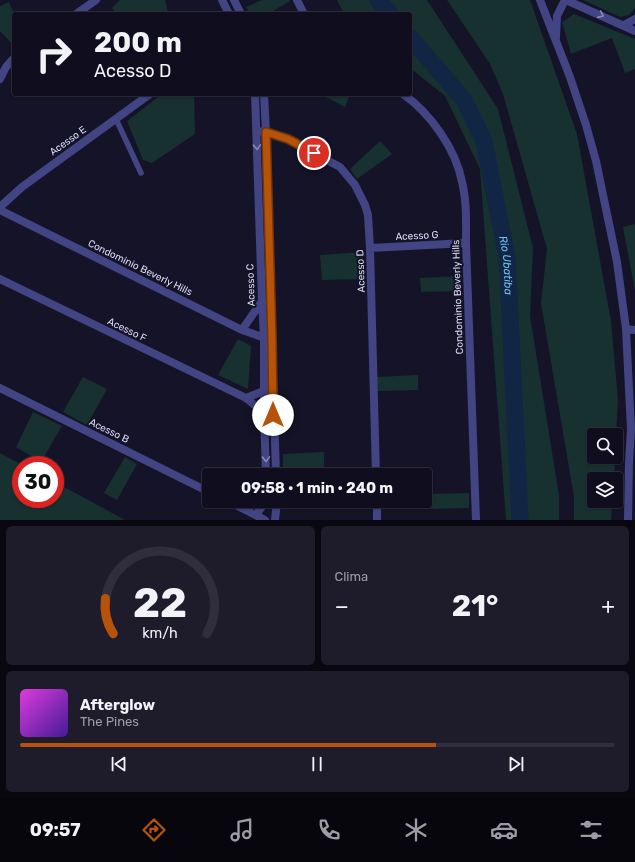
<!DOCTYPE html>
<html lang="pt">
<meta charset="utf-8">
<style>
body{margin:0;font-family:Rubik,sans-serif;background:#1e1c2b;color:#f1f3f6;height:100vh;display:flex;flex-direction:column;font-size:15px;white-space:nowrap}
*{box-sizing:border-box;margin:0}
p{font-size:13px;color:#9c9ca4}
.icon{flex:none;width:22px;height:22px;fill:none;stroke:currentColor;stroke-width:2;stroke-linecap:round;stroke-linejoin:round}
.map{position:relative;height:520px;overflow:hidden}
.details{display:flex;flex-direction:column;gap:6px;padding:6px;background:#090810;flex:1}
.details>*{flex:none}
.banner{position:absolute;left:12px;top:12px;width:400px;height:84px;border-radius:4px;box-shadow:0 1px 3px #0004,0 0 0 1px #302e3c;background:#100e1e;color:#f1f3f6;overflow:hidden}
.controls{position:absolute;left:587px;top:428px;display:grid;gap:8px}
.controls a{display:grid;place-items:center;width:36px;height:36px;border-radius:4px;background:#100e1e;box-shadow:0 1px 3px #0004,0 0 0 1px #302e3c;font-size:20px}
.speed{position:absolute;left:12px;top:456px;display:flex;gap:8px;font-size:20px;font-weight:700;text-align:center}
.speed>*{display:grid;place-content:center;width:52px;height:52px;border-radius:50%;background:#100e1e;box-shadow:0 1px 3px #0004,0 0 0 1px #302e3c;line-height:1}
.speed .limit{border:6px solid #d22;background:#fff;color:#111}
.pin{position:absolute;display:grid;place-items:center;width:34px;height:34px;color:#fff;margin:-17px;border:2px solid #fff;border-radius:50%;box-shadow:0 1px 4px #0007}
.me{position:absolute;width:44px;margin:-22px;rotate:0deg;stroke-linejoin:round;filter:drop-shadow(0 0 3px #0008)}
.turn{display:flex;align-items:center;gap:14px;height:84px;padding:0 16px;font-size:18px}
.turn .icon{width:52px;height:52px;stroke-width:2.5}
.turn b{display:block;font-size:28px;line-height:34px}
.big{font-size:30px;font-weight:700;line-height:1.1}
.details .widget{flex:1;display:flex;flex-direction:column;justify-content:center;gap:6px;min-width:0;padding:0 14px;border-radius:6px;background:#1e1c2b}
.details .dial{align-items:center;gap:0}
.dial svg{height:104px;overflow:visible;fill:none;stroke:#302e3c;stroke-width:7;stroke-linecap:round;text-anchor:middle}
.dial text{fill:#f1f3f6;stroke:none}
.song{display:flex;align-items:center;gap:12px}
.cover{width:48px;height:48px;border-radius:6px;background:linear-gradient(135deg,hsl(300 70% 55%),hsl(260 70% 35%))}
.played{height:4px;border-radius:2px;background:linear-gradient(90deg,#b45309 70%,#302e3c 70%)}
.keys{display:flex;justify-content:space-around;direction:ltr}
.heat{display:flex;justify-content:space-between;align-items:center;font-size:22px;direction:ltr}
.details .tiles{flex:1;display:grid;gap:6px;grid-template-columns:1fr 1fr}
.widget:last-child{grid-column:span 2}
.trip{position:absolute;left:202px;top:468px;width:230px;height:40px;border-radius:4px;background:#100e1e;box-shadow:0 1px 3px #0004,0 0 0 1px #302e3c;font-weight:700;line-height:40px;text-align:center}
.tabs{display:flex;height:64px;justify-content:space-around;align-items:center;background:#06060c;color:#9c9ca4}
.tabs .icon{width:28px;height:28px}
.tabs .on{color:#b45309}
.tabs b{font-size:18px;color:#f1f3f6}
.map>svg:first-child{display:block}
.green{fill:#16312f}
.lines{fill:none;stroke-linecap:round;stroke-linejoin:round}
.river{stroke:#102644;stroke-width:17}
.lane{stroke:#424483;stroke-width:5.5}
.street{stroke:#424483;stroke-width:8}
.oneway{stroke:#8889b9}
.route-casing{stroke:#753606;stroke-width:10}
.route{stroke:#b45309;stroke-width:7}
.labels{text-anchor:middle;dominant-baseline:central;stroke-width:4;stroke-linejoin:round;paint-order:stroke}
.street-label{font-size:10px;fill:#deddfc;stroke:#151328}
.water-label{font-size:11px;font-style:italic;fill:#74c1f2;stroke:#151328}
</style>
<div class="map">
<svg width="635" height="520" viewBox="0 0 635 520">
<rect width="100%" height="100%" fill="#151328"/>
<path class="green" d="M120 0H165L168 12 165 14H116L112 8Z
M262 0H289L290 1 268 14H250L246 7Z
M337 0H427L498 109 533 248 530 316 559 495V520H506L480 169 445 96 410 68V14H344Z
M447 0H530L577 134 611 321 618 400 616 435H594V457H615L614 479H594V501H612L611 520H574V497L541 303 547 249 503 94 490 64Z
M583 0H635V8L629 15 620 17Z
M9 2 14 14V46L0 31V6Z
M574 14 635 39V69L625 73 612 38 571 54 562 22Z
M162 94H194L195 134 152 163 143 160 127 121Z
M320 94H350L345 107Z
M380 141 392 154 357 179 350 169Z
M635 224V291L623 227Z
M363 252 364 279 322 280 320 255Z
M462 276V291L421 292 420 278Z
M238 339 251 346 248 389 218 375Z
M418 375V390L377 391 376 377Z
M83 377 107 389 87 425 63 412Z
M33 412 62 426 41 462 16 447Z
M324 452V467L283 468V454Z
M0 453 22 465H21V499H55V482L125 520H0Z
M125 457 137 464 117 500 104 493Z
M469 493V508L427 509V494Z"/>
<g class="lines">
<g class="river">
<path d="M378 0 390 14"/>
<path id="s1" d="M410 37 464 100 484 141 507 256 520 520"/>
</g>
<path class="lane" d="M116 119 141 173"/>
<path class="street" d="M222 0 229 14
M234 0 241 14
M297 0 304 14
M540 0 570 77 586 125 596 161 617 262 626 329 631 429 629 463 628 520
M566 0 635 31
M76 14 96 0
M624 25 635 19
M556 38 557 16 565 0
M0 79 6 67 14 58
M255 94 262 301 264 338V413L266 475
M264 94 266 132 276 475
M403 94C430 113 456 149 462 182 467 202 466 223 466 243L476 520
M257 131 266 132 287 139 340 167 355 185 365 205 368 215 370 248 376 475
M0 207 22 187 150 94
M0 210 242 330 268 339
M370 248 466 243
M0 279 246 398 264 413 267 414
M626 329 635 330
M242 330 262 301
M0 388 209 492
M246 398 264 391H269
M228 501 265 520
M377 501V520
M256 515 266 501
M275 520 277 501"/>
</g>
<defs><path id="oneway-chevron" d="M-2-3.5L2.5 0L-2 3.5" fill="none" stroke-width="1.6" stroke-linecap="round" stroke-linejoin="round"/></defs>
<g class="oneway">
<use href="#oneway-chevron" transform="translate(601 15) rotate(24)"/>
<use href="#oneway-chevron" transform="translate(257 147) rotate(88)"/>
<use href="#oneway-chevron" transform="translate(266 459) rotate(88)"/>
</g>
<g class="lines">
<g class="route-casing">
<path id="route" d="M273 415 272 339 266 132 288 139 314 153"/>
</g>
<use href="#route" class="route"/>
</g>
<g class="labels">
<g class="street-label">
<text transform="translate(68 141) rotate(-36)">Acesso E</text>
<text transform="translate(417 236) rotate(-3)">Acesso G</text>
<text transform="translate(140 268) rotate(26)">Condominio Beverly Hills</text>
<text transform="translate(361 271) rotate(-92)">Acesso D</text>
<text transform="translate(251 285) rotate(-92)">Acesso C</text>
<text transform="translate(458 297) rotate(-92)">Condominio Beverly Hills</text>
<text transform="translate(127 330) rotate(26)">Acesso F</text>
<text transform="translate(109 431) rotate(26)">Acesso B</text>
</g>
<g class="water-label">
<text stroke="none"><textPath href="#s1" startOffset="255">Rio Ubatiba</textPath></text>
</g>
</g>
</svg>
<div class="controls">
<a><svg class="icon" aria-label="search" viewBox="0 0 24 24"><circle cx="10" cy="10" r="6"/><path d="M15 15l6 6"/></svg></a>
<a><svg class="icon" aria-label="layers" viewBox="0 0 24 24"><path d="M12 4l9 5-9 5-9-5zM3 14l9 5 9-5"/></svg></a>
</div>
<div class="speed"><div class="limit">30</div></div>
<div class="pin" style="left:314px;top:153px;background:#d93025"><svg class="icon" aria-label="arrive" viewBox="0 0 24 24"><path d="M6 21V4h12l-3 4 3 4H6"/></svg></div>
<svg class="me" style="left:273px;top:415px" viewBox="-20 -20 40 40"><circle r="19" fill="#fff"/><path d="M0-13L10 11 0 6-10 11z" fill="#b45309"/></svg>
<div class="trip">09:58 · 1 min · 240 m</div>
<div class="banner">
<div class="turn"><svg class="icon" aria-label="right" viewBox="0 0 24 24"><path d="M7 20v-9h11M14 6l5 5-5 5"/></svg><div><b>200 m</b>Acesso D</div></div>
</div>
</div>
<section class="details">
<div class="tiles">
<div class="widget dial"><svg viewBox="0 0 100 80">
<path d="M14 69A42 42 0 1 1 86 69"/>
<path d="M14 69A42 42 0 0 1 8 42" stroke="#b45309"/>
<text x="50" y="56" font-size="32" font-weight="700">22</text>
<text x="50" y="72" font-size="11">km/h</text>
</svg></div>
<div class="widget"><p>Clima</p>
<div class="heat"><a>−</a><b class="big">21°</b><a>+</a></div>
</div>
<div class="widget">
<div class="song"><i class="cover"></i><div><b>Afterglow</b><p>The Pines</p></div></div>
<div class="played"></div>
<div class="keys"><svg class="icon" aria-label="previous" viewBox="0 0 24 24"><path d="M18 5L8 12l10 7zM5 5v14"/></svg><svg class="icon" aria-label="pause" viewBox="0 0 24 24"><path d="M8 5v14M16 5v14"/></svg><svg class="icon" aria-label="next" viewBox="0 0 24 24"><path d="M6 5l10 7-10 7zM19 5v14"/></svg></div>
</div>
</div>
</section>
<nav class="tabs">
<b>09:57</b>
<svg class="icon on" aria-label="directions" viewBox="0 0 24 24"><path d="M12 3l9 9-9 9-9-9zM9 14v-3h6M13 9l2 2-2 2"/></svg>
<svg class="icon" aria-label="music" viewBox="0 0 24 24"><path d="M9 18V5l10-2v13"/><circle cx="6" cy="18" r="3"/><circle cx="16" cy="16" r="3"/></svg>
<svg class="icon" aria-label="phone" viewBox="0 0 24 24"><path d="M5 4h4l2 5-3 2q2 4 5 5l2-3 5 2v4C11 20 4 13 5 4z"/></svg>
<svg class="icon" aria-label="climate" viewBox="0 0 24 24"><path d="M12 3v18M4 7l16 10M4 17L20 7"/></svg>
<svg class="icon" aria-label="car" viewBox="0 0 24 24"><path d="M5 17H2v-5l4-1 3-4h7l3 4 3 1v5h-3M9 17h6M6 11h13"/><circle cx="7" cy="17" r="2"/><circle cx="17" cy="17" r="2"/></svg>
<svg class="icon" aria-label="filters" viewBox="0 0 24 24"><path d="M4 7h16M4 17h16"/><circle cx="9" cy="7" r="2"/><circle cx="15" cy="17" r="2"/></svg>
</nav>
